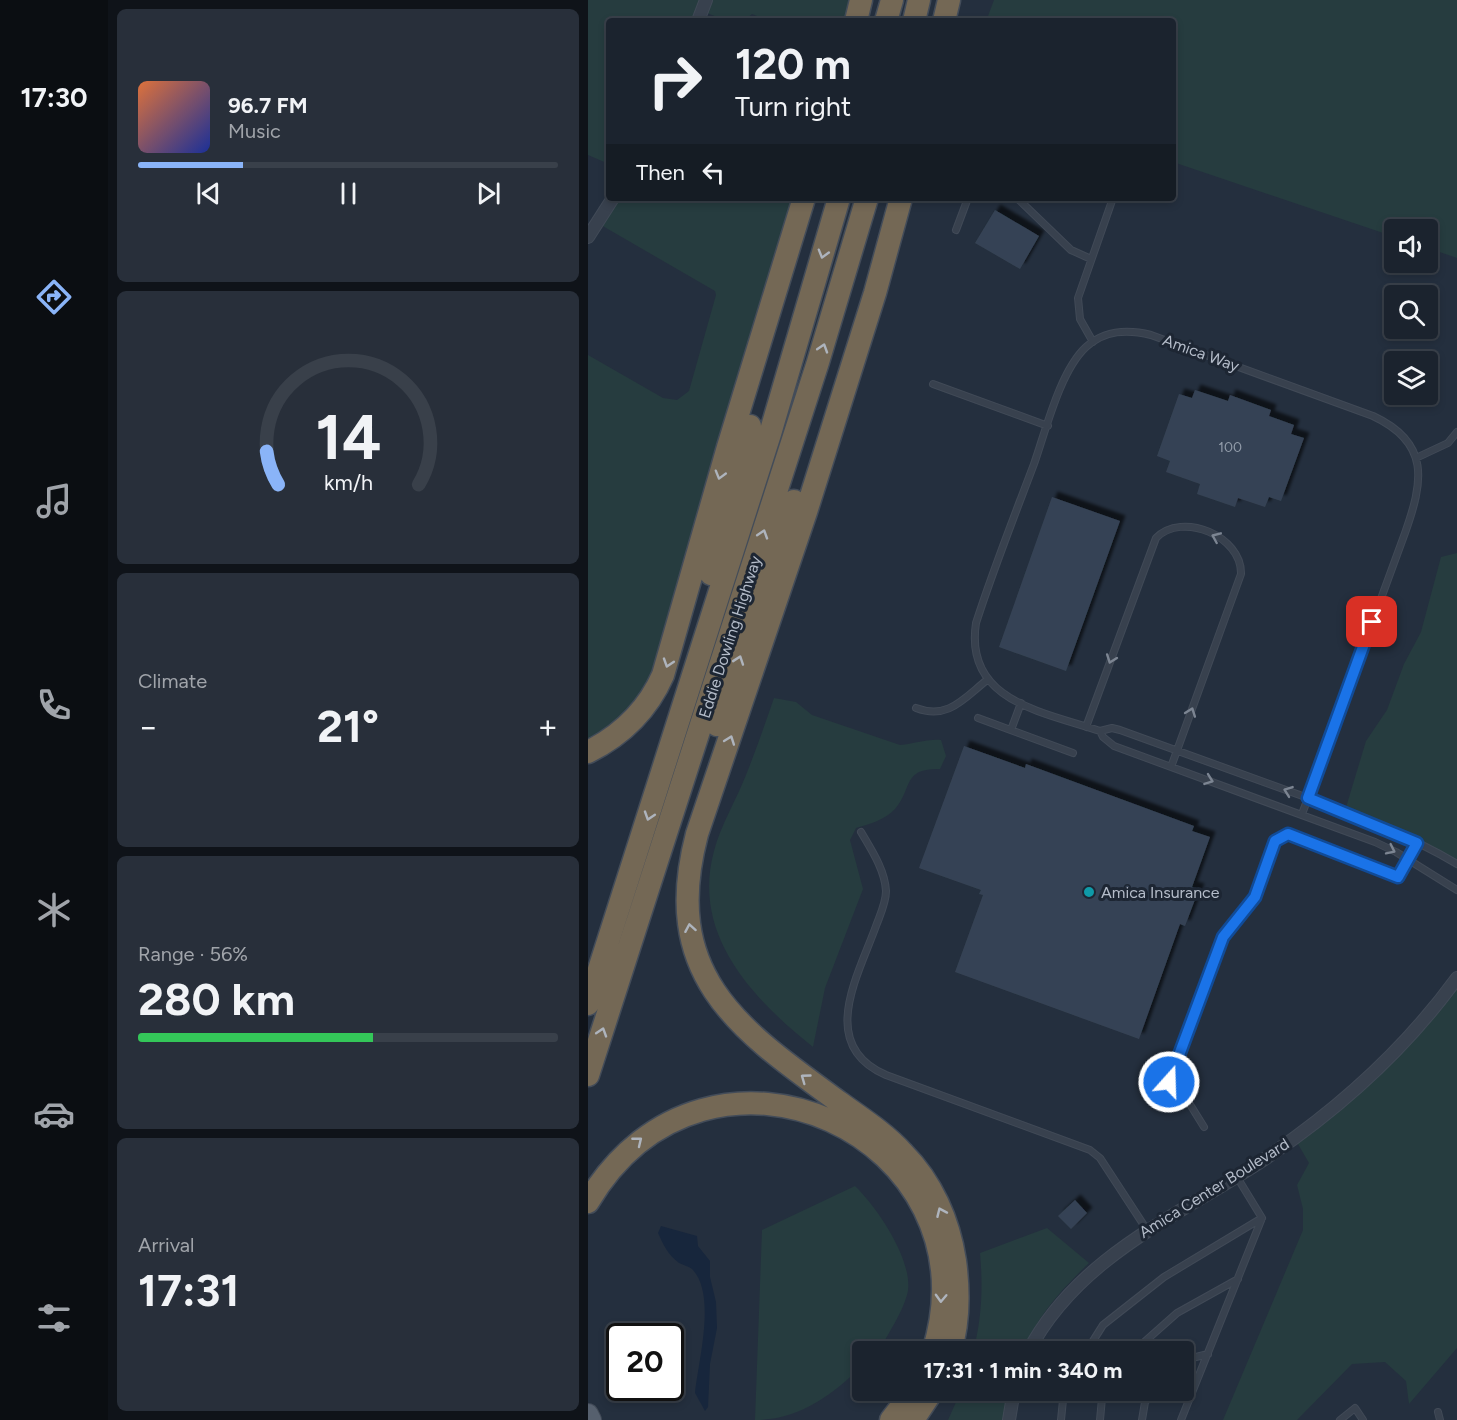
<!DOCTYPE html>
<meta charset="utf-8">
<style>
body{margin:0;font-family:Figtree,sans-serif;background:#282f3a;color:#f1f3f6;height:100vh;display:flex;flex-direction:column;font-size:22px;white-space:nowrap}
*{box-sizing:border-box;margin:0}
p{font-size:20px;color:#a0a4aa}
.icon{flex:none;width:33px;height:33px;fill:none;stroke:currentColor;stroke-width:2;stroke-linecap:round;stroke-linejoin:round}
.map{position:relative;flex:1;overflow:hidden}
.sheet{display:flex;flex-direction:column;gap:9px;padding:9px;background:#0f1319;width:480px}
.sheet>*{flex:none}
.banner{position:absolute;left:18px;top:18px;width:570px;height:183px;border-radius:6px;box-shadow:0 3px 9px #0003,0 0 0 2px #39404a;background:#1b232e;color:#f1f3f6;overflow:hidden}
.controls{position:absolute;left:796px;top:219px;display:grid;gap:12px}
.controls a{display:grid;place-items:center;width:54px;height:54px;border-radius:6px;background:#1b232e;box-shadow:0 3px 9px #0003,0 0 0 2px #39404a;font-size:30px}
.speed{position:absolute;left:18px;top:1323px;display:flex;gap:12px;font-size:30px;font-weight:700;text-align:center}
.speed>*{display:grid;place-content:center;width:78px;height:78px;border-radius:50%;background:#1b232e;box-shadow:0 3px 9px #0003,0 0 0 2px #39404a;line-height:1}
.speed .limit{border:3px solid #111;border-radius:9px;background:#fff;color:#111}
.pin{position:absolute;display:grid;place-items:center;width:51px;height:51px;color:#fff;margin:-26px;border-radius:12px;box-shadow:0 3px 9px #0006}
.me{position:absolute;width:66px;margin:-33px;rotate:20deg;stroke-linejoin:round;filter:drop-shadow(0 0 4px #0008)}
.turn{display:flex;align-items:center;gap:21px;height:126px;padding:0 30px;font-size:27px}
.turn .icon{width:78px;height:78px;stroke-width:2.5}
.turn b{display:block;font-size:42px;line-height:51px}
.then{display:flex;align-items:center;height:57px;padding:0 30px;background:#0003;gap:12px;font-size:22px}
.big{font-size:45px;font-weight:700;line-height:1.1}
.sheet .widget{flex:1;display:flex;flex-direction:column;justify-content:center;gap:9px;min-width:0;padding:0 21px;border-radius:9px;background:#282f3a}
.sheet .dial{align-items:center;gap:0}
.dial svg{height:156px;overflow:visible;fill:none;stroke:#39404a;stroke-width:7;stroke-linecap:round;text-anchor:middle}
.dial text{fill:#f1f3f6;stroke:none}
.song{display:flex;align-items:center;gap:18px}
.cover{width:72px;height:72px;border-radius:9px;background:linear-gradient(135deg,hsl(20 70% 55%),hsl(230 70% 35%))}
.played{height:6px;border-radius:3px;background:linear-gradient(90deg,#8ab4f8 25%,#39404a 25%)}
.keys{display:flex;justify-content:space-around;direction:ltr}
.heat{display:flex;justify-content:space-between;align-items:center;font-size:33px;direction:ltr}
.charge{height:9px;border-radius:4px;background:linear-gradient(90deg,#34c759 56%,#39404a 0)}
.trip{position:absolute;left:264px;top:1341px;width:342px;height:60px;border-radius:6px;background:#1b232e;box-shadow:0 3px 9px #0003,0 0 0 2px #39404a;font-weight:700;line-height:60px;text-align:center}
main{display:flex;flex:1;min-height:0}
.dock{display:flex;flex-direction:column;width:108px;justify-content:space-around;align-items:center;background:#0b0e12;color:#a0a4aa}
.dock .icon{width:42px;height:42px}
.dock .active{color:#8ab4f8}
.dock b{font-size:27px;color:#f1f3f6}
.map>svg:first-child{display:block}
.green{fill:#263c3f}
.water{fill:#17263c}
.building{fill:#364354;filter:url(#shadow)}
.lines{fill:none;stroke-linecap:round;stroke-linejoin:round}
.lane-casing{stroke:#414a57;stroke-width:8}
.street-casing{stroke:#414a57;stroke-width:14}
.primary-casing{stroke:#414a57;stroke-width:22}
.highway-casing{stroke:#434c59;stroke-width:25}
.lane{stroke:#38414e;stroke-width:6}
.street{stroke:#38414e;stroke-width:12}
.primary{stroke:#56606e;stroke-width:20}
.highway{stroke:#746855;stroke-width:22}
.oneway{stroke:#aeb4bd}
.oneway2{stroke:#7c8592}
.route-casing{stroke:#114b97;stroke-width:15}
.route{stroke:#1a73e8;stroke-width:10}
.culture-dot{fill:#0f9aa8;stroke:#1d2633;stroke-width:2}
.labels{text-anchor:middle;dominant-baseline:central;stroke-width:6;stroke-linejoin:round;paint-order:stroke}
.number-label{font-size:14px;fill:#929caa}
.street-label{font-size:16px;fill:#b4bcc9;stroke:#1d2633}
.poi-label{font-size:16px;fill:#b4bcc9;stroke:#1d2633;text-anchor:start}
</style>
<main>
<nav class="dock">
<b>17:30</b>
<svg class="icon active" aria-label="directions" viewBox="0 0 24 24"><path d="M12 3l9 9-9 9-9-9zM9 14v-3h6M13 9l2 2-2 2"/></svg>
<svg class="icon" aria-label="music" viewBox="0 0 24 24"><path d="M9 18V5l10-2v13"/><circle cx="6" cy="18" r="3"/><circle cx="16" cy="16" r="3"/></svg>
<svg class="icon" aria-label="phone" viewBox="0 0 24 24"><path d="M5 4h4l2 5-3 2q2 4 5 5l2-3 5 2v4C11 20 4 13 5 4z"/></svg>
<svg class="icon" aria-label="climate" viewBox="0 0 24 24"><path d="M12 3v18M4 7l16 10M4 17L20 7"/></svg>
<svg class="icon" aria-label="car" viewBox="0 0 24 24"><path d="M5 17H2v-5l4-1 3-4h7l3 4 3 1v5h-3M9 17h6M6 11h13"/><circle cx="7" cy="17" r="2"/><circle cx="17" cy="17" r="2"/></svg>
<svg class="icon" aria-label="filters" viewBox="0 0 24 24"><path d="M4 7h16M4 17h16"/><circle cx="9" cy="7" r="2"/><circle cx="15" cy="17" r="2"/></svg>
</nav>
<section class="sheet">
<div class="widget">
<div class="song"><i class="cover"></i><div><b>96.7 FM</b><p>Music</p></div></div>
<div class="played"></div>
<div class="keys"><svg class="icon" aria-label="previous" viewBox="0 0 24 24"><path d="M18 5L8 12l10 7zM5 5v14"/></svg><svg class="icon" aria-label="pause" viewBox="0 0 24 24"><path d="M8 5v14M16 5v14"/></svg><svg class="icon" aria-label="next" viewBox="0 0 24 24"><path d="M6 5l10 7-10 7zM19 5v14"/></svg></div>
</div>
<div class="widget dial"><svg viewBox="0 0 100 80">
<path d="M14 69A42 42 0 1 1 86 69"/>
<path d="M14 69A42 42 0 0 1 8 52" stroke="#8ab4f8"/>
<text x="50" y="56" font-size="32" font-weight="700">14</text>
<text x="50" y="72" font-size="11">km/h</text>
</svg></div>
<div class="widget"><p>Climate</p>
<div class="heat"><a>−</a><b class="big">21°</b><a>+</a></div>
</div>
<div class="widget"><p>Range · 56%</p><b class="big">280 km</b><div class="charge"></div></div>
<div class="widget"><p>Arrival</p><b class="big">17:31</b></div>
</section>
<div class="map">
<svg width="869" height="1420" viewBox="0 0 869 1420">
<defs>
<filter id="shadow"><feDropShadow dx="5.5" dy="-5.5" stdDeviation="1.5" flood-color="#0009"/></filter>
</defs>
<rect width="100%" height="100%" fill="#242f3e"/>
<path class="green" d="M0 0H270L264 21H182L164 14 156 21H139L114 11 108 21H21V164L0 155Z
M406 0H869V258L840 248V230H807V237L585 162V21H427L400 16Z
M21 198H215L61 695 0 759V355L75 398 89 400 101 391 128 295 127 291 13 225Z
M869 553V869L846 853 756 814 778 741 799 710 816 664 833 632 853 557Z
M186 698 208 702 224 715 312 745C327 744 337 739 353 740L358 756 352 769C314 768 325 788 307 809 297 820 281 824 268 828L262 840 275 889 237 988 225 1047C165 999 103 935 126 851 133 824 148 801 158 775 168 750 177 724 186 698Z
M869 975V1348L821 1404 818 1381 797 1362 764 1364 709 1420H635L715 1230V1209L709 1185 721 1163 707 1139 776 1078Z
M267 1186C289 1207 328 1264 319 1295 314 1313 301 1332 292 1349L274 1352V1366C244 1395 211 1420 167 1420L174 1230Z
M459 1228 501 1263C473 1290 450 1315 435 1351L385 1352C394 1318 395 1287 392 1253Z
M373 1391H420L417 1420H360Z"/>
<path class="water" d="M73 1226 109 1236 110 1246 122 1261V1277L128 1302 129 1328 122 1364 120 1407 117 1411 107 1393C110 1362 129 1294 104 1269 100 1266 95 1265 91 1263 80 1255 75 1244 70 1233Z"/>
<path class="building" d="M407 210 451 236 432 269 387 243Z
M607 390 640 401 642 395 683 410 681 416 706 425 703 434 716 438 693 501 681 497 677 507 650 498 647 507 609 494 612 484 578 472 582 461 569 456 591 394 604 398Z
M464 497 532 521 478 671 411 647Z
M376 746 437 768 438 764 606 826 604 831 622 837 604 887 611 889 597 926 592 924 551 1039 367 972 395 895 391 894 393 890 331 868Z
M487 1200 499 1213 483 1229 470 1216Z"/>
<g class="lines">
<g class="lane-casing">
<path id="lane" d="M429 198 483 250 503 259
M368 230 380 198
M505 342 492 319 490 298 525 198
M345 384 460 426
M828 458 860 443 869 432
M328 708C360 720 375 699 399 680
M390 718 485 753
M498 727 568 538C594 511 654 536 653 574L583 767
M423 730 433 703
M512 731 515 737 526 746 787 842 808 852 869 890
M714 814 720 798 817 533C835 482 843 443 785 416L563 335C539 329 517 330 498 347 472 371 458 430 446 464 426 517 405 570 388 623 376 701 455 712 512 731L524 728 532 730C591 751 650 773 709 794 764 814 819 834 869 864
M273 832C283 849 297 870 298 891 298 903 292 915 288 926 270 976 229 1045 298 1075L502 1150 512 1158 559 1230
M581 1082 635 937 667 897 687 841 700 834 810 877 829 843
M590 1085 616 1127
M498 1352 515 1325 576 1277 674 1218
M545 1352 589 1313 650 1279
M596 1360 620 1354
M850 1412 852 1420
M473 1420 476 1390
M512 1420 514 1398 520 1390
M554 1420 557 1402 568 1390
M593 1420 674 1218 649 1177
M752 1420 767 1408 775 1420"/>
</g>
<g class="street-casing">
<path id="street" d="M110 21 118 0
M0 237 25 198
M440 1352C491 1254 595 1214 681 1156 753 1107 818 1048 869 978
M421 1420 426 1390"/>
</g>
<g class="primary-casing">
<path id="primary" d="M0 1414 3 1420"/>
</g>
<g class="highway-casing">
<path id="highway" d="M268 21 273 0
M298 21 304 0
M326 21 331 0
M356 21 361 0
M313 198 287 293 218 512 109 834C72 975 149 1028 251 1102 273 1118 297 1133 315 1153 344 1182 361 1221 367 1261 371 1291 371 1323 362 1352
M123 574 162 426
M129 725 206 501
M0 752C34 735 60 709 75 675L140 447 216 198
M0 1004 182 434 251 198
M0 1075 230 362 279 198
M0 1202C120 1000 412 1137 345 1352
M303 1420 326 1390
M325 1420 345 1390"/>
</g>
<use href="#lane" class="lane"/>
<use href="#street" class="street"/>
<use href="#primary" class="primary"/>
<use href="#highway" class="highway"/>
</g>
<defs><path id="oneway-chevron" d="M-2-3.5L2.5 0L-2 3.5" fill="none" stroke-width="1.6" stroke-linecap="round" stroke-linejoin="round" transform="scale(1.5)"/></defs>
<g class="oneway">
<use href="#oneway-chevron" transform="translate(235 254) rotate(106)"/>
<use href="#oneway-chevron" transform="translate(235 348) rotate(-72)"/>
<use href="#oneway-chevron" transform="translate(132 475) rotate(106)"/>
<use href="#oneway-chevron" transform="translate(175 534) rotate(-72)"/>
<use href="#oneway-chevron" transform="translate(151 660) rotate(-71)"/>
<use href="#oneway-chevron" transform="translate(80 663) rotate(108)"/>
<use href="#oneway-chevron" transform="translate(142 740) rotate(-70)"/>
<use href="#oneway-chevron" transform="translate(61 816) rotate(108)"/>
<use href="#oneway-chevron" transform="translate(102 928) rotate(-100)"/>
<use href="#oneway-chevron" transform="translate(14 1032) rotate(-72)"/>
<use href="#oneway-chevron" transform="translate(217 1078) rotate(-144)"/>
<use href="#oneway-chevron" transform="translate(50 1141) rotate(-39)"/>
<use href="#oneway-chevron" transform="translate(353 1212) rotate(-114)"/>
<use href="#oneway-chevron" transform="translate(353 1298) rotate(92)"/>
</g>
<g class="oneway2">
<use href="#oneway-chevron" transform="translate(628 537) rotate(-157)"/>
<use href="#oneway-chevron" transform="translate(523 659) rotate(110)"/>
<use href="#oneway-chevron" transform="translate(603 712) rotate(-70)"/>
<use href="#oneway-chevron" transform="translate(621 780) rotate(20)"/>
<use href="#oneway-chevron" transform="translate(700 791) rotate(-160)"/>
<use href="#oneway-chevron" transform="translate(803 850) rotate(26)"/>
</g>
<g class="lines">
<g class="route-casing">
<path id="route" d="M581 1082 635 937 667 897 687 841 700 834 810 877 829 843 720 798 784 622"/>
</g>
<use href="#route" class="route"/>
</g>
<circle class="culture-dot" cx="501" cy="892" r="6"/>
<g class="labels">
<g class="number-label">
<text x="642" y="447">100</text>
</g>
<g class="street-label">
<text transform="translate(613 353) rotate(20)">Amica Way</text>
<text transform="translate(142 637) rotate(-72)">Eddie Dowling Highway</text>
<text transform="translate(626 1188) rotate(-32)">Amica Center Boulevard</text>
</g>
<g class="poi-label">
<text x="513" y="892">Amica Insurance</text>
</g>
</g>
</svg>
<div class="controls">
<a><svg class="icon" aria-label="sound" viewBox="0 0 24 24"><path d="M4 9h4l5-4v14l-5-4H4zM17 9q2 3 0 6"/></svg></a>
<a><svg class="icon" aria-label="search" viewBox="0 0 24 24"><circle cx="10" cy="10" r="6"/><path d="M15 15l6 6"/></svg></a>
<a><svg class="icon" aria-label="layers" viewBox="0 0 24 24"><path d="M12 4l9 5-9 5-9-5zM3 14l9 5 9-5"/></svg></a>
</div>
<div class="speed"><div class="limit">20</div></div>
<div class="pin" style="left:784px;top:622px;background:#d93025"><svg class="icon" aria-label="arrive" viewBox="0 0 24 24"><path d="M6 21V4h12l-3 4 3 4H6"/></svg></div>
<svg class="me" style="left:581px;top:1082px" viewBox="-20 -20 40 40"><circle r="17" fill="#1a73e8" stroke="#fff" stroke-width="3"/><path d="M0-11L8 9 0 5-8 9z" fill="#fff"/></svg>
<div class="trip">17:31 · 1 min · 340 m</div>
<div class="banner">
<div class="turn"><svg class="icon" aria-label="right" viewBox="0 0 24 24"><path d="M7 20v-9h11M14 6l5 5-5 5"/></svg><div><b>120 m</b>Turn right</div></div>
<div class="then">Then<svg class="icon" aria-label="left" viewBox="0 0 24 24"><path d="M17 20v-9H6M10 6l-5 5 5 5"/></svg></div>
</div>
</div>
</main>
